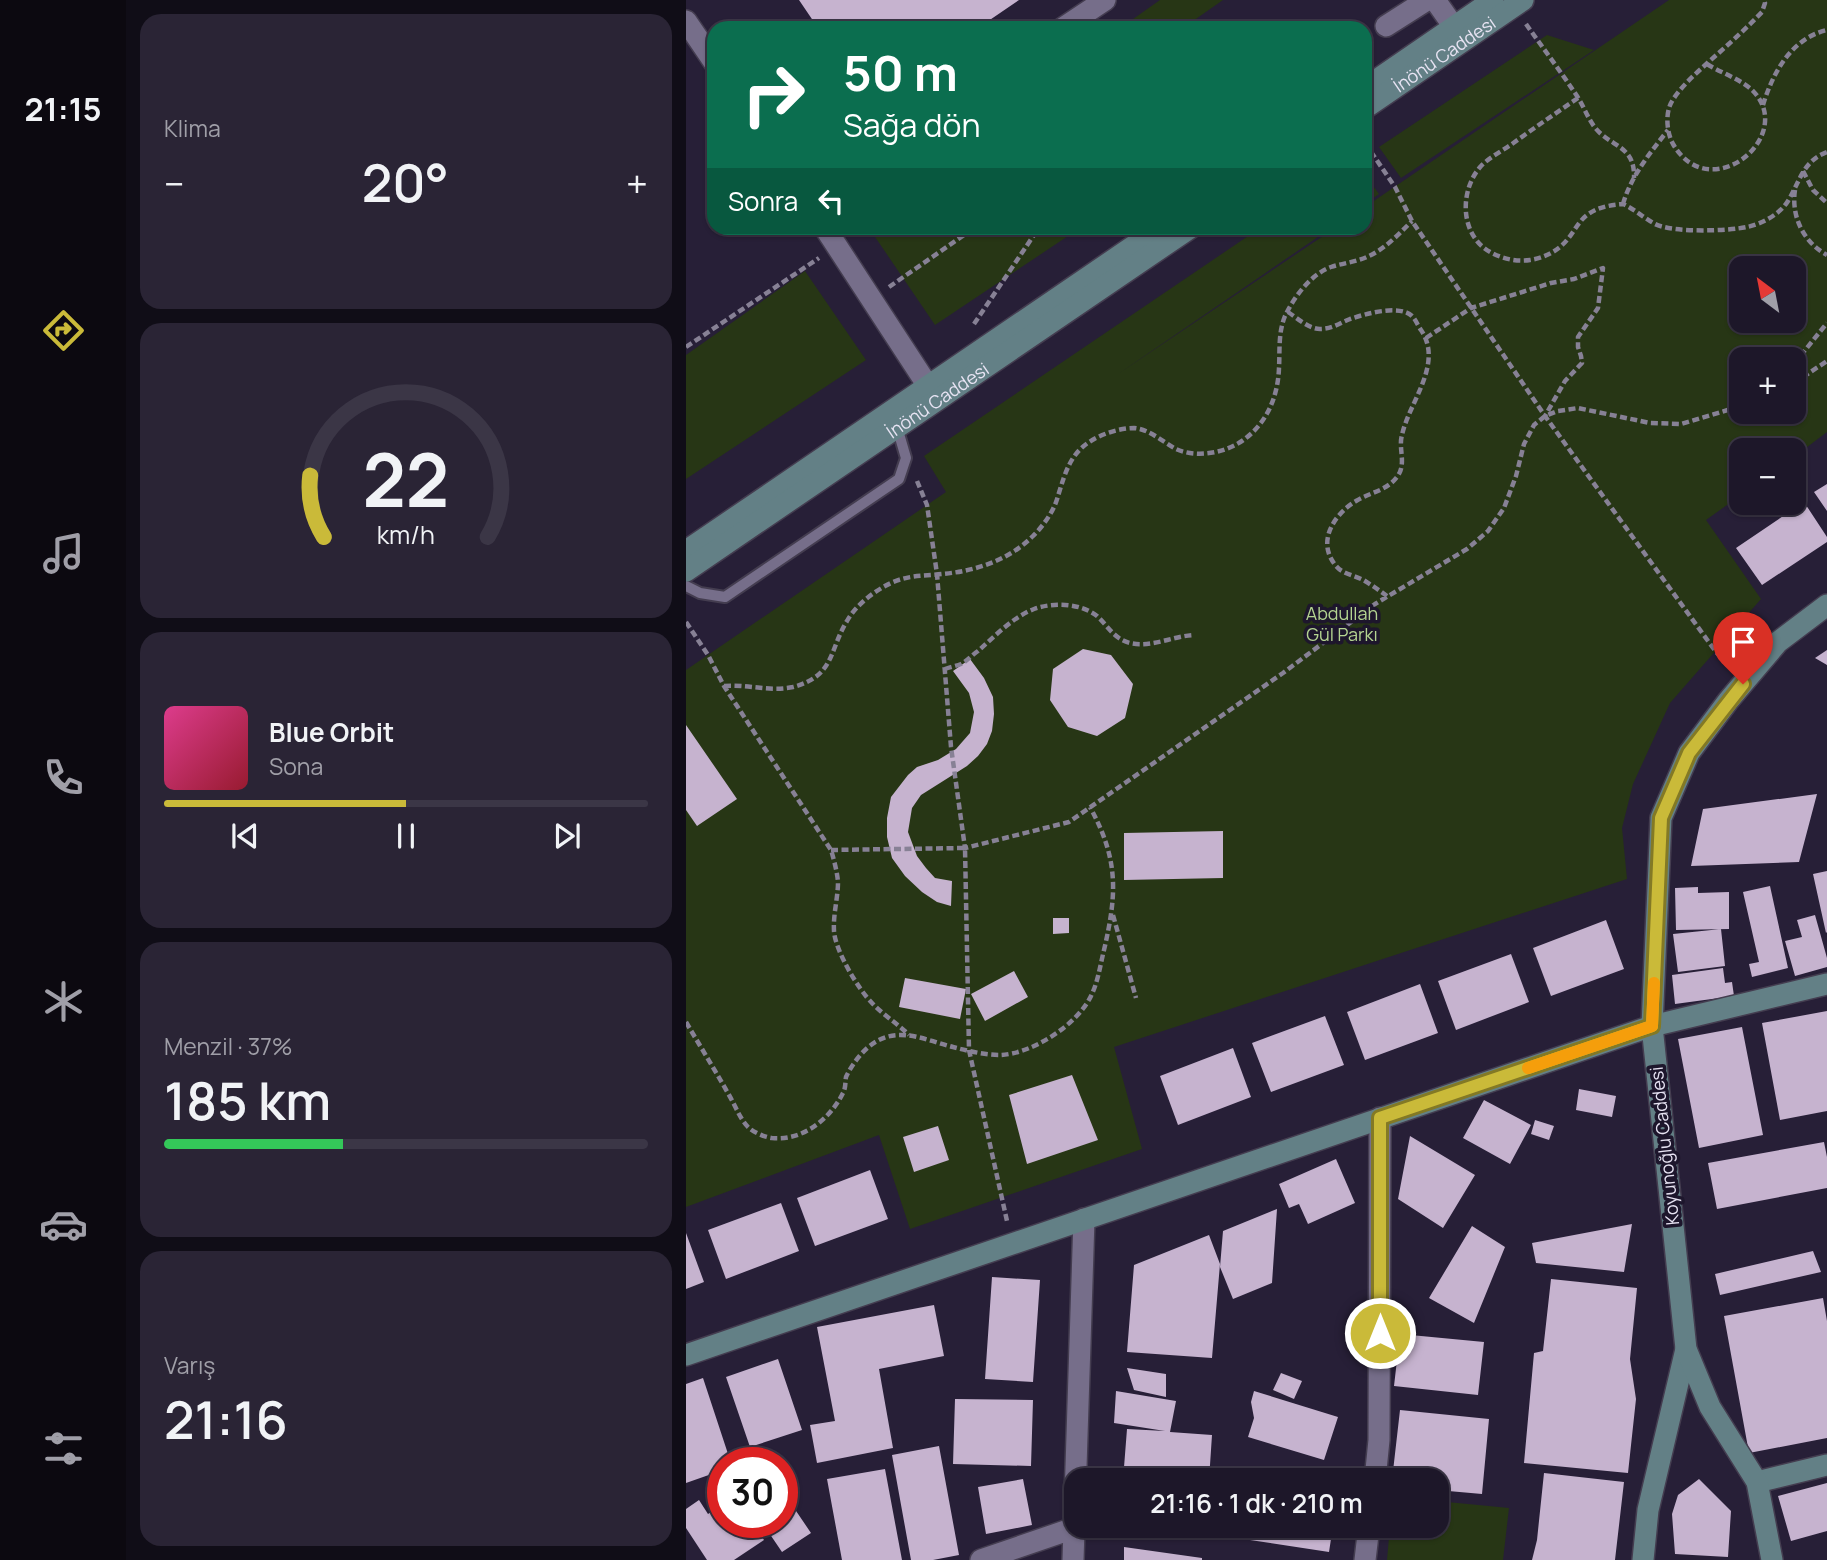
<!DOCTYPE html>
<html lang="tr">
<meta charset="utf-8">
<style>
body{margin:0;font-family:Manrope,sans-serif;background:#2a2435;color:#f1f3f6;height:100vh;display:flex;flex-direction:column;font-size:26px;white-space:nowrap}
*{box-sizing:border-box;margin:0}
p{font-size:23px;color:#a09fa8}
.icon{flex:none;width:38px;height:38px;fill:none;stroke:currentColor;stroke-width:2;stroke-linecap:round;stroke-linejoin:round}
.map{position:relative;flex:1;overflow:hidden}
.details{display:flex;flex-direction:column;gap:14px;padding:14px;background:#100d17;width:560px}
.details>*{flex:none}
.hud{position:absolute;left:21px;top:21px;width:665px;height:214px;border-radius:21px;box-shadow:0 2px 5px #0004,0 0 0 2px #3b3646;background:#0b6e4f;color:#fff;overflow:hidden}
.needle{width:46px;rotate:328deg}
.tools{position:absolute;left:1043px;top:256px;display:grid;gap:14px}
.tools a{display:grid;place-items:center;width:77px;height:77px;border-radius:14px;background:#1d1729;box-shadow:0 2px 5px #0004,0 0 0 2px #3b3646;font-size:35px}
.speed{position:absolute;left:21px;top:1447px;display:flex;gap:14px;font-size:35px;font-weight:700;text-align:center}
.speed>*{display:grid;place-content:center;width:91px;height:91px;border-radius:50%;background:#1d1729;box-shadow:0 2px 5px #0004,0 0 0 2px #3b3646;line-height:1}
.speed .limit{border:10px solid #d22;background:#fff;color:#111}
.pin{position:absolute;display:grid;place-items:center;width:60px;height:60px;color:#fff;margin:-72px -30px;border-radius:50% 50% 50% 0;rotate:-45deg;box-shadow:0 0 7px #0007}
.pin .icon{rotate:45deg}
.me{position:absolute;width:77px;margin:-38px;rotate:0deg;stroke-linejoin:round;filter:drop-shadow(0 0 5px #0008)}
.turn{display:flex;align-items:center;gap:24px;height:147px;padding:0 21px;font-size:32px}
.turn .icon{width:91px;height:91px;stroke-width:2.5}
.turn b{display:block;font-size:49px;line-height:60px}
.then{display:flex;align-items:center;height:66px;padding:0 21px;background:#0003;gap:14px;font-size:26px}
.big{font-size:52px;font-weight:600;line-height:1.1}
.details .widget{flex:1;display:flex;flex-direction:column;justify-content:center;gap:10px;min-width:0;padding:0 24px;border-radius:21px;background:#2a2435}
.details .dial{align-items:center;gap:0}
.dial svg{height:182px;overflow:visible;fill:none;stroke:#3b3646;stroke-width:7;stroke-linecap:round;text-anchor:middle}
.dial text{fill:#f1f3f6;stroke:none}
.song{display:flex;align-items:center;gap:21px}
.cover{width:84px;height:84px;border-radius:10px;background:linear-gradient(135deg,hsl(330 70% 55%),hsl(350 70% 35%))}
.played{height:7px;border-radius:4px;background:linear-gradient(90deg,#caba39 50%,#3b3646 50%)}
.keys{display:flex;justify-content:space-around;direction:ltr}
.heat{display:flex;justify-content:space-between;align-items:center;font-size:38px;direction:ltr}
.charge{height:10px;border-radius:5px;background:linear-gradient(90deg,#34c759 37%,#3b3646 0)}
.trip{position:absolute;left:378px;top:1468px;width:385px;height:70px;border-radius:21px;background:#1d1729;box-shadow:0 2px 5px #0004,0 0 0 2px #3b3646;font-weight:600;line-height:70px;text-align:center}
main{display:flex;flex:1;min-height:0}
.dock{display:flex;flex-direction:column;width:126px;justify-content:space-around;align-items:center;background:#0c0910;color:#a09fa8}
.dock .icon{width:49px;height:49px}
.dock .selected{color:#caba39}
.dock b{font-size:32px;color:#f1f3f6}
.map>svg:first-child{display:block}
.green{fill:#273615;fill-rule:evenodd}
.building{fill:#c6b3cf}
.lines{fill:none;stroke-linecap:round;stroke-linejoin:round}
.lane-casing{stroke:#443d50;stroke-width:14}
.street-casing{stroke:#443d50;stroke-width:24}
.secondary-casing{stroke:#443d50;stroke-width:24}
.path{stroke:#878195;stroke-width:4.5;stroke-dasharray:7 3.5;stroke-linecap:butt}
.lane{stroke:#766e8a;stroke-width:10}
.street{stroke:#766e8a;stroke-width:21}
.secondary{stroke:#638086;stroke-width:21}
.route-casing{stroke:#837925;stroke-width:18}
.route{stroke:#caba39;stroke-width:12}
.slow{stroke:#f59e0b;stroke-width:12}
.labels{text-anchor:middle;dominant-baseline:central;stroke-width:7;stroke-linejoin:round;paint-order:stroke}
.street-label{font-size:18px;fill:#e7e3f3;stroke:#1d162c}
.park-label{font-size:18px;fill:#b4d491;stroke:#1d162c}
</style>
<main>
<nav class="dock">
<b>21:15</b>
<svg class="icon selected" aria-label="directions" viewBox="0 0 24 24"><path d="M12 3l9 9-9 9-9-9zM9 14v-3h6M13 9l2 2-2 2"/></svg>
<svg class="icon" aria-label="music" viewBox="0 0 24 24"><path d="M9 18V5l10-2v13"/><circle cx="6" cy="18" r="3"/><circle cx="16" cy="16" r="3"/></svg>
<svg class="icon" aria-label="phone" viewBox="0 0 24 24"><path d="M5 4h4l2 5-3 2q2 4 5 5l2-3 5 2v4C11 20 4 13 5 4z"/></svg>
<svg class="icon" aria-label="climate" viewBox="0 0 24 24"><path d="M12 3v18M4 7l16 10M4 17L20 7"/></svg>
<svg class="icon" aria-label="car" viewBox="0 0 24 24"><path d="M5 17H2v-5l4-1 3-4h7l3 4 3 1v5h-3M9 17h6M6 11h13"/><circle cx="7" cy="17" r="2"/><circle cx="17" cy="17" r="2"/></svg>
<svg class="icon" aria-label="filters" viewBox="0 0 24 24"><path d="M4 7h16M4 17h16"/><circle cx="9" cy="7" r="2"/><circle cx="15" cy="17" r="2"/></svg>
</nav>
<section class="details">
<div class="widget"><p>Klima</p>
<div class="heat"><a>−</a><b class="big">20°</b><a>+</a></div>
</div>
<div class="widget dial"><svg viewBox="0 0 100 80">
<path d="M14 69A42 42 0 1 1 86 69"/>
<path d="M14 69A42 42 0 0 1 8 42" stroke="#caba39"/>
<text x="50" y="56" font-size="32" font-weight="700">22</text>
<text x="50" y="72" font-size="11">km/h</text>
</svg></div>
<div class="widget">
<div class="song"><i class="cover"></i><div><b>Blue Orbit</b><p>Sona</p></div></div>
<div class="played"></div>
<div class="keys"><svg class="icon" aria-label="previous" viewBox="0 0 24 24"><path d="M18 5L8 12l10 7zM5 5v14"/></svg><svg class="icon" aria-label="pause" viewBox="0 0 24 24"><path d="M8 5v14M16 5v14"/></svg><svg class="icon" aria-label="next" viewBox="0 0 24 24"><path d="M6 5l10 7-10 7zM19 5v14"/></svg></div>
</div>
<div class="widget"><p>Menzil · 37%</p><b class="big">185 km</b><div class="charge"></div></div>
<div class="widget"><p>Varış</p><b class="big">21:16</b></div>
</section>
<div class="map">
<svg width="1141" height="1560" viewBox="0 0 1141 1560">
<rect width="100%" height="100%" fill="#271f37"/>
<path class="green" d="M474 0H537L497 28H442L440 24Z
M983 0H1141V432L1108 457V450H1055V495L1020 520 1075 599 984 703 947 784 936 828 941 879 428 1047 456 1149 224 1229 193 1135 0 1207V670L260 492 238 456 574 228H645L432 374 649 228H679V207ZM1055 268H1108V320H1055ZM1055 359H1108V411H1055Z
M861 35 908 50 715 178 693 147Z
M679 175 693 194 679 204Z
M183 228H394L249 325Z
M119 271 180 360 0 479V355Z
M751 1501 823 1508 817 1560H701L704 1526H751Z"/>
<path class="building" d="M113 0H333L292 28H132Z
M1141 484V511L1128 492Z
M1118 502 1141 537V542L1076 585 1050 548Z
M397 649 425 655 447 684 439 718 411 736 382 727 364 700 367 669Z
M1141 650V665L1129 658Z
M284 659 298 678 307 697 308 714 306 731 301 744 292 756 281 766 235 795 226 808 222 832 231 856 240 868 249 878 266 881 265 906 251 902 236 892 219 876 206 858 201 837V818L205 797 222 775 231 767 252 760 270 749 284 733 288 712 283 693 267 671Z
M0 725 51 799 11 826 0 810Z
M1131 794 1113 862 1005 866 1017 809Z
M537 831V878L438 880V833Z
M1141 871V932L1140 933 1127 874Z
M1084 886 1102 968 1066 977 1063 964 1073 962 1057 892Z
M1012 887V893L1043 892V929L990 930 989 888Z
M1129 915 1141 958V967L1109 976 1099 941 1116 937 1111 920Z
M367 918H383V933L367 934Z
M920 920 938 969 865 996 847 948Z
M1035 929 1039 966 992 972 987 934Z
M825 954 843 1002 770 1030 752 981Z
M1037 968 1039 983 1046 982 1048 996 989 1004 986 975Z
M328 971 342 997 299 1021 285 994Z
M219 978 280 989 274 1019 213 1007Z
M734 984 752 1033 679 1060 661 1012Z
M1141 1011V1111L1094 1120 1076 1023Z
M639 1016 658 1065 585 1092 566 1043Z
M1056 1027 1077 1135 1013 1148 992 1039Z
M547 1048 565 1097 492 1125 474 1076Z
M386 1075 412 1140 341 1164 323 1095Z
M893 1089 930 1096 926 1117 890 1110Z
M798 1100 845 1125 824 1164 777 1138Z
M849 1120 868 1126 863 1140 845 1134Z
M252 1126 263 1160 228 1172 217 1137Z
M724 1136 789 1175 757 1228 712 1199Z
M1138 1142 1141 1157V1188L1031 1209 1022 1163Z
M650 1159 669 1203 622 1224 613 1204 603 1208 593 1184Z
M184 1170 202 1219 129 1246 111 1198Z
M95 1203 113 1251 40 1279 22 1230Z
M591 1209 586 1283 547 1299 534 1267 537 1231Z
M946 1224 938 1272 850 1263 846 1243Z
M786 1226 819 1247 788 1323 743 1298Z
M0 1233 18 1282 0 1289Z
M523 1235 534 1264 526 1358 441 1352 448 1265Z
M1127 1251 1135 1272 1034 1295 1029 1274Z
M306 1277 354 1280 347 1382 299 1379Z
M865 1279 951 1288 944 1359 950 1399 942 1473 838 1463 848 1353 857 1351Z
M1137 1298 1141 1321V1438L1063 1453 1038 1316Z
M248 1305 258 1356 193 1369 207 1448 131 1463 124 1425 149 1421 131 1327Z
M714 1334 798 1342 792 1395 708 1386Z
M92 1359 116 1430 64 1447 40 1377Z
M441 1368 480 1374V1397L448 1390Z
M595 1373 616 1381 608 1399 587 1390Z
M17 1378 45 1463H37V1470L0 1483V1384Z
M430 1391 490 1401 484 1432 526 1435 523 1480H437L441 1429 479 1431 428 1423Z
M568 1391 652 1417 638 1460 562 1437 568 1418 565 1402Z
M269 1399 347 1400 345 1466 267 1464Z
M714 1410 803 1419 796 1494 751 1490V1480H706Z
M253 1446 273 1555 247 1560H225L206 1455Z
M199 1469 216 1560H156L141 1479Z
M564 1471 614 1479 613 1480H565Z
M858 1473 938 1482 929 1560H846L851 1540Z
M337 1479 346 1525 300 1534 292 1487Z
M1013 1479 1045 1511 1042 1557 989 1554 986 1514 992 1495Z
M1141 1483V1531L1105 1541 1092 1496Z
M13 1500 22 1514 37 1504V1522H66L78 1540 48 1560H21L0 1528V1509Z
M106 1505 125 1533 96 1552 77 1524 79 1522H96V1511Z
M438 1526H520L519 1534 438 1528Z
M566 1526H647L643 1552 564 1540Z
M438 1547 516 1558V1560H438Z"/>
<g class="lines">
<g class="lane-casing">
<path id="lane" d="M0 586 14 593 39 597 213 479 220 458 211 427"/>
</g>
<g class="street-casing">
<path id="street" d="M749 0 768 27
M0 21 28 62
M700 26 741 0
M377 28 419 0
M139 228 242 386
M689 1480 693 1440 694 1118
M295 1560 388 1528
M387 1560 398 1219
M679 1560 683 1526"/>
</g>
<g class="secondary-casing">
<g id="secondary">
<path d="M679 88 807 0"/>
<path id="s1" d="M679 108 837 0"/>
<path d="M0 551 474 228"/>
<path id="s2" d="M0 571 504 228"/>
<path d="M0 1355 966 1026 1141 984"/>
<path d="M1071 1482 1141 1465"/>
<path d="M957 1560 962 1510 1000 1349"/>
<path d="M1086 1560 1071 1482 1024 1407 1000 1349 966 1026 975 818 1003 753 1042 701 1092 642 1141 605"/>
</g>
</g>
<path class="path" d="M840 24C857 48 875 72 891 96 899 108 903 123 914 133 931 148 949 149 948 178
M1021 64C1035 73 1055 79 1067 91 1111 136 1024 208 987 144 981 133 979 115 985 103 992 90 1006 77 1017 67 1037 49 1057 32 1076 12L1079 3 1078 0
M892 98C870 113 848 128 826 144 816 151 804 157 795 166 777 186 774 220 791 241 802 255 826 263 844 260 858 258 872 251 881 240 888 232 892 222 901 215 912 207 924 205 937 204 948 209 958 218 969 224 987 233 1042 231 1061 227 1076 224 1094 214 1102 201 1114 181 1117 161 1141 152
M1077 105C1087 72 1106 38 1141 30
M679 143 709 187 726 221 859 416 1030 652 1043 667
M1117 171 1127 190 1141 203
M1109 190C1105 216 1117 242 1141 255
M937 204C945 176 964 153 982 130
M203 287 288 228
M602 312C611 318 623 329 634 329 646 329 654 323 664 319 679 314 713 304 726 316 730 320 732 326 735 330 758 364 723 402 716 435 712 449 721 464 711 477 700 491 685 492 670 501 648 514 629 543 651 567 657 574 671 576 679 581 687 586 694 591 701 596
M288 324 350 232 351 228
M740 338 785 308 865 283 888 279 917 268 912 308 892 337V347L895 356 896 363 879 381 859 416
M0 347 133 258
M1108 364 1141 323
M1108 383 1141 361
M231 481 241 505 251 574 265 747 279 848 383 822 597 673 689 604 781 549 802 531 818 508 830 476 838 444 848 425 859 416 872 411 892 408 964 423 995 424 1055 406
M0 622 22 655 38 686 145 850C148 860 151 871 152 882 152 898 147 914 148 931 149 950 172 989 186 1003 197 1015 211 1023 223 1035
M259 669C264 667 270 666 275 664 281 661 286 655 292 651 309 636 327 617 348 609 368 602 394 603 411 616 422 626 428 639 444 643 465 648 487 636 508 635
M38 686C61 684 84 692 107 687 149 676 143 650 161 621 170 605 188 591 205 583 222 575 238 576 256 574 290 571 323 560 347 536 358 525 368 511 372 496 380 470 385 450 412 437 422 432 437 428 448 428 463 429 477 442 490 449 512 459 543 452 560 438 582 421 592 395 593 368 594 351 592 333 599 316 608 297 625 274 645 267 657 263 670 262 681 257 699 249 713 234 726 221
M145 850 279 848 283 1050 321 1221
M427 915 450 998
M0 1022C14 1046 29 1070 43 1095 49 1105 54 1119 62 1127 67 1132 78 1137 86 1138 117 1141 144 1119 157 1093 160 1088 159 1082 160 1077 166 1064 178 1048 191 1041 216 1027 242 1041 267 1047 282 1051 299 1055 314 1055 346 1054 391 1025 405 996 412 982 414 966 418 950 431 894 433 860 404 807"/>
<use href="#lane" class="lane"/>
<use href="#street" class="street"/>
<use href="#secondary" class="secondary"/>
</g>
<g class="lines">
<g class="route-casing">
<path id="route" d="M694 1333V1118L966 1026 975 818 1003 753 1057 684"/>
</g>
<use href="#route" class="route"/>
<path class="slow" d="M842 1068 966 1026 968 983"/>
</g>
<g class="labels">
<g class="street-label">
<text stroke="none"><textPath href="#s1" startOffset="96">İnönü Caddesi</textPath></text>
<text stroke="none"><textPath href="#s2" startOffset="304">İnönü Caddesi</textPath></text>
<text transform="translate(978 1146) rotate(-96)">Koyunoğlu Caddesi</text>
</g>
<g class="park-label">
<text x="656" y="613">Abdullah<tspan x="656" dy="21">Gül Parkı</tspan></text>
</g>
</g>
</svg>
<div class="tools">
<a><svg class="needle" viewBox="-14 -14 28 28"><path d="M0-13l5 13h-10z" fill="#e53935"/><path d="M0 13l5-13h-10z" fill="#a09fa8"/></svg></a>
<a>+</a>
<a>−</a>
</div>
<div class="speed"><div class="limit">30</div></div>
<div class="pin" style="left:1057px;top:684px;background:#d93025"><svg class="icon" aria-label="arrive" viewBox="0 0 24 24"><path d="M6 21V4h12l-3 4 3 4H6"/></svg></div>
<svg class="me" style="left:694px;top:1333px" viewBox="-20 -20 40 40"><circle r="17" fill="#caba39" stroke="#fff" stroke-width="3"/><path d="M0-11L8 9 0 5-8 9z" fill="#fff"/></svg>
<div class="trip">21:16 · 1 dk · 210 m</div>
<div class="hud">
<div class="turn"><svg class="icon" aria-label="right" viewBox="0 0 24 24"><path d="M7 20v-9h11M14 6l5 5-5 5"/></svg><div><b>50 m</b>Sağa dön</div></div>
<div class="then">Sonra<svg class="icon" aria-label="left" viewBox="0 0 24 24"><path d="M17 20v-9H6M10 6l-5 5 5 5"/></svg></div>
</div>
</div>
</main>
